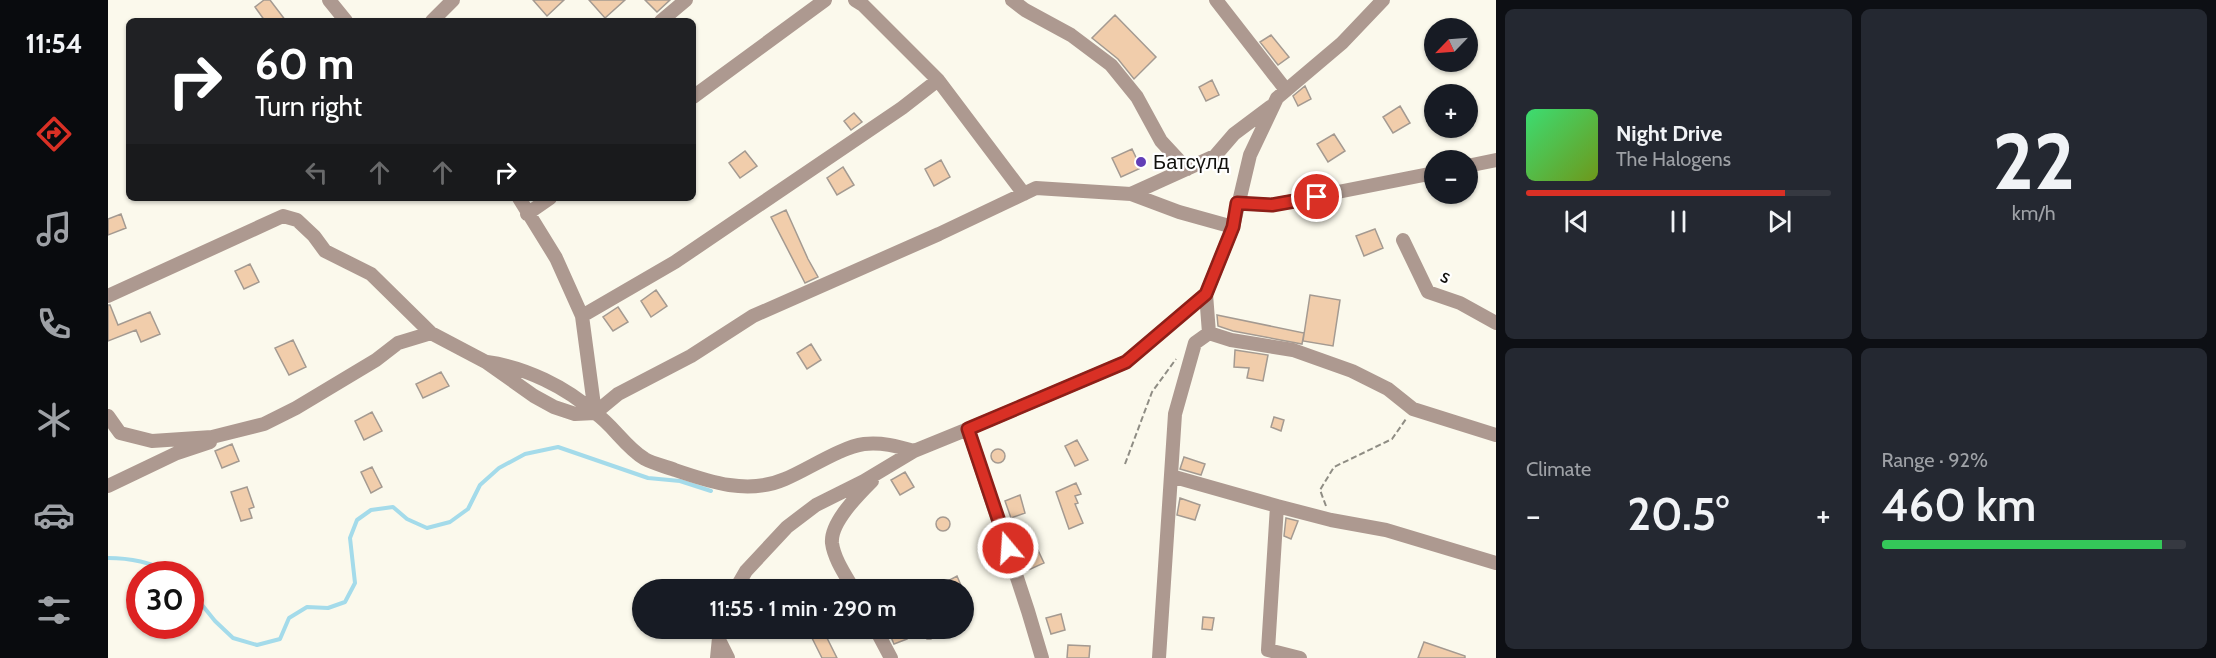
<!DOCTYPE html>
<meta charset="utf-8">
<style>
body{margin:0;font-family:Cabin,sans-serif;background:#242831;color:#f1f3f6;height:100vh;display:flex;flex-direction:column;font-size:22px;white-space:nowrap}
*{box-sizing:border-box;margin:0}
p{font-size:20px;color:#9ea1a6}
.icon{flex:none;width:33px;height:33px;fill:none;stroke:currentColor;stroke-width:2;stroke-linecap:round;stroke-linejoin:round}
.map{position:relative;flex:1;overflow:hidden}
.sheet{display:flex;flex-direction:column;gap:9px;padding:9px;background:#0d0f14;width:720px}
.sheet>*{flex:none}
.banner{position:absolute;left:18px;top:18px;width:570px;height:183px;border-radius:9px;box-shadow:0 2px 4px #0004;background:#202124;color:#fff;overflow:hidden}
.needle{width:39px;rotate:245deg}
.buttons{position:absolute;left:1316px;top:18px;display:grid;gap:12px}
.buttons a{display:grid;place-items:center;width:54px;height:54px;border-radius:50%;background:#171b24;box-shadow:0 2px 4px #0004;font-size:30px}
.speed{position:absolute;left:18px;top:561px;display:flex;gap:12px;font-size:30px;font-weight:700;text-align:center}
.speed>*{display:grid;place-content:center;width:78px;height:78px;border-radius:50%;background:#171b24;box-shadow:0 2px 4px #0004;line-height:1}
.speed .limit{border:9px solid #d22;background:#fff;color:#111}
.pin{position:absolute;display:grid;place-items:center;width:51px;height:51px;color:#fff;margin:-26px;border:3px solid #fff;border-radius:50%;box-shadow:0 2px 6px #0007}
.me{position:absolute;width:66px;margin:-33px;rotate:342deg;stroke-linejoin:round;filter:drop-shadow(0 0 4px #0008)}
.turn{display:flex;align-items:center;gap:21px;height:126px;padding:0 30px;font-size:27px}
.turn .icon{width:78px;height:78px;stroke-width:2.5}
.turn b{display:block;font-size:42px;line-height:51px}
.lanes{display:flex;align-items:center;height:57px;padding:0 30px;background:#0003;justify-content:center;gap:30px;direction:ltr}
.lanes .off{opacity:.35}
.big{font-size:45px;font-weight:600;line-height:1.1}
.sheet .widget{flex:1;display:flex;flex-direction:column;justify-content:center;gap:9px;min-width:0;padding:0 21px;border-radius:9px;background:#242831}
.sheet .dial{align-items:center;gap:0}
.dial b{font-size:78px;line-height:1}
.song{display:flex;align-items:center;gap:18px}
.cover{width:72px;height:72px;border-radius:9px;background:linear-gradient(135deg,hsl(140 70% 55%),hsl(80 70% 35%))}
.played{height:6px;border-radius:3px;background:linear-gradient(90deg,#d93025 85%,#363941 85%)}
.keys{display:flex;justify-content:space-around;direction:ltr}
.heat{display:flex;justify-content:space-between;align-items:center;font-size:33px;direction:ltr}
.charge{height:9px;border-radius:4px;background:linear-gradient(90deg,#34c759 92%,#363941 0)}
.sheet .tiles{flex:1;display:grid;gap:9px;grid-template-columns:repeat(2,1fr)}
.trip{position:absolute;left:524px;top:579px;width:342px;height:60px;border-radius:30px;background:#171b24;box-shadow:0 2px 4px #0004;font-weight:600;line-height:60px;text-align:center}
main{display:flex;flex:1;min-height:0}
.dock{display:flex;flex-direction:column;width:108px;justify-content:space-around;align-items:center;background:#090b0e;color:#9ea1a6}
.dock .icon{width:42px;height:42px}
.dock .selected{color:#d93025}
.dock b{font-size:27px;color:#f1f3f6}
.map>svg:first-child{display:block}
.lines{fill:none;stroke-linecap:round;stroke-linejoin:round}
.stream{stroke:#a4dbea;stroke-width:4}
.building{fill:#f1cdab;stroke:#a49a91;stroke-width:1.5}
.path{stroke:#8f8d84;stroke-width:2;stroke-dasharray:6 3;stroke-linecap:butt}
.minor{stroke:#ad9990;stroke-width:14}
.route-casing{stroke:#8d1f18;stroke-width:15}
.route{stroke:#d93025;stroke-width:10}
.poi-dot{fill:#623fb7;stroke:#fff;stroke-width:2}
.labels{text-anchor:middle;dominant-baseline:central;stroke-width:4.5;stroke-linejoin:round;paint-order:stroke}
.poi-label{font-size:20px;fill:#12110d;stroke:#fff;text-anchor:start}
.street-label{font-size:20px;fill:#12110d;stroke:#fff}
</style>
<main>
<nav class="dock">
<b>11:54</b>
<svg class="icon selected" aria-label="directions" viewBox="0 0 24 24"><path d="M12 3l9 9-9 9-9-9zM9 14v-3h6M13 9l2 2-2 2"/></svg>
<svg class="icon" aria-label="music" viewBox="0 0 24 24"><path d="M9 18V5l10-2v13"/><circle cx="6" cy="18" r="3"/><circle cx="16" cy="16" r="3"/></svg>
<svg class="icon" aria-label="phone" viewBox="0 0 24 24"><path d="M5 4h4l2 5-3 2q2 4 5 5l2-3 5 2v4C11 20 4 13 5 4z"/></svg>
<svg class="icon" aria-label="climate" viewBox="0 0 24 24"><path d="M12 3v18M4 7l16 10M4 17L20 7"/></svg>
<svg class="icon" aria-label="car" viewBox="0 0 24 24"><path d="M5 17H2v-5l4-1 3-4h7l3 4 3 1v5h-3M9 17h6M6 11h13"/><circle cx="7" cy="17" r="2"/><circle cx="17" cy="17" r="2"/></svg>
<svg class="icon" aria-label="filters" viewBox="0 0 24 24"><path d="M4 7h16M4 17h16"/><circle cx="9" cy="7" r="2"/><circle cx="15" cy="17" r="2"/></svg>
</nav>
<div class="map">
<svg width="1388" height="658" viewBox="0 0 1388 658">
<rect width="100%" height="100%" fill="#fbf9ec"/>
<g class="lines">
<path class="stream" d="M0 558C20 558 46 562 62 574
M82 590 107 621 125 638 149 645 172 639 181 618 199 607 220 608 237 602 247 583 242 538 249 520 263 510 285 507 299 519 319 528 342 522 360 509 372 485 391 468 417 454 450 447 540 478 572 481 603 491"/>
</g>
<path class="building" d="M156 0H162L178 21H157L147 7Z
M425 0H456L439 16Z
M481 0H517L497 18Z
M537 0H562L549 12Z
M1007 15 1048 57 1026 79 1010 59 984 38Z
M1163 35 1181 57 1170 65 1152 42Z
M1104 80 1111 95 1098 101 1091 87Z
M1197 86 1203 99 1190 106 1185 96Z
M1292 106 1302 123 1285 133 1275 117Z
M746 113 754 122 743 130 736 121Z
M1226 134 1237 151 1220 162 1209 144Z
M1024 149 1033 168 1013 177 1004 158Z
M637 151 649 166 632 178 621 163Z
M833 160 842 177 826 186 817 169Z
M735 167 746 185 729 195 719 178Z
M678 210 700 259 710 277 697 283 663 217Z
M13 214 18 228 0 235V219Z
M1267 229 1275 248 1256 256 1248 236Z
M142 264 151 282 136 289 127 271Z
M548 290 559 306 543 317 533 301Z
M1202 295 1232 300 1225 346 1195 341Z
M0 305H2L10 325 42 312 52 334 33 342 28 330 0 341Z
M510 307 520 322 505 331 495 317Z
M1109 315 1196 333 1194 344 1125 331 1110 326Z
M185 340 198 367 181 375 167 348Z
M703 344 713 360 699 369 689 353Z
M1127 350 1160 355 1155 381 1139 378 1141 368 1126 367Z
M333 372 341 386 315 398 308 384Z
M264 412 274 431 256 440 247 421Z
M1166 417 1176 420 1173 431 1163 427Z
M969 440 980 460 967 466 957 446Z
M124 444 131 461 114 468 107 451Z
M883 456a7 7 0 1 1 14 0a7 7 0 1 1-14 0Z
M1076 457 1097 464 1093 475 1072 469Z
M264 467 274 487 263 493 253 472Z
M797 472 806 487 792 495 783 480Z
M968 483 973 494 967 496 970 503 967 504 975 523 961 529 948 492Z
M139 487 146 507 141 509 144 518 133 521 123 492Z
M912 495 917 513 903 518 897 501Z
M1072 498 1092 505 1087 520 1069 515Z
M828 524a7 7 0 1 1 14 0a7 7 0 1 1-14 0Z
M1178 518 1190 521 1183 539 1176 536Z
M928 546 936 563 916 572 911 554Z
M849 576 855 590H823Z
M953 614 957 630 943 634 938 618Z
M1095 617 1106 618 1104 630 1094 629Z
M699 628H714L729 658H714Z
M779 628H795L799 639 786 644Z
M806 628H832L823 639H819Z
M1316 642 1357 656V658H1310Z
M960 645 982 646 981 658H959Z"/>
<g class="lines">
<path class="path" d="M1017 464 1044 392 1068 359
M1218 506 1212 490 1226 467 1284 439 1298 419"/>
<path class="minor" d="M221 0 238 21
M747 0 755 5 830 80 916 194
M904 0 917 10 963 35 1003 65 1029 97 1053 141 1079 169
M1108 0 1178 90
M324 21 345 0
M553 21 578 0
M585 97 717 0
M1359 166 1388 160
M1023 194 1107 156 1126 134 1162 107
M411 198 448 258 474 316 487 413C505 425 517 447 537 459 546 464 557 466 567 470 602 482 640 495 677 479 699 470 733 447 756 444 773 442 789 446 806 451
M1129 203 1164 205 1326 173
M419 214 442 198
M1295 240 1320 292 1352 303 1388 323
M0 296 175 216 189 220 206 236 217 251 263 274 323 333
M474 316 567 262 794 108 830 80
M1101 333 1123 340 1185 350 1244 371 1280 389 1305 409 1388 435
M379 362C417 367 458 387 487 413
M0 416 12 433 44 441 104 437 156 424 188 408 268 360 290 343 323 333 378 362 426 396 446 407 467 414 487 413 510 394 583 356 645 316 831 234 928 188 1023 194 1071 212 1125 227
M1063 476 1169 506 1160 650 1192 658
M0 486 69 453 102 442
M1169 506 1223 520 1278 530 1388 563
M627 590 638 571 679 527 708 505 756 481 806 451 860 429
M746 590C738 576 726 559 724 543 722 523 750 495 764 481
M767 628 783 658
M612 642 620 658
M609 658 612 628
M934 658 920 611 860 429 1018 362 1098 294
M1051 658 1067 414 1087 343 1101 333 1098 294 1125 227 1142 155 1169 98 1234 43 1275 0"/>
</g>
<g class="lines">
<g class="route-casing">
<path id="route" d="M900 548 860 429 1018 362 1098 294 1125 227 1129 203 1164 205 1209 197"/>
</g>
<use href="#route" class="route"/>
</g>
<circle class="poi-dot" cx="1033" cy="162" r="6"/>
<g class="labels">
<g class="poi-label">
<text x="1045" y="162">Батсүлд</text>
</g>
<g class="street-label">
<text transform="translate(1338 276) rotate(27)">s</text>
</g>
</g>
</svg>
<div class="buttons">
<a><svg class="needle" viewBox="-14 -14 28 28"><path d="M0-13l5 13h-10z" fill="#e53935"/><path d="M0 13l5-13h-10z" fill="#9ea1a6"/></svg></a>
<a>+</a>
<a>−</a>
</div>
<div class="speed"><div class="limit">30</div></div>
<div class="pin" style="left:1209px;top:197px;background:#d93025"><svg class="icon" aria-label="arrive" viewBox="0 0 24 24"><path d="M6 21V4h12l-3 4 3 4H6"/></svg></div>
<svg class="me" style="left:900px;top:548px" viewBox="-20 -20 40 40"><circle r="17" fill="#d93025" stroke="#fff" stroke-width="3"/><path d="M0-11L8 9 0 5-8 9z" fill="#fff"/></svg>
<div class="trip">11:55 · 1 min · 290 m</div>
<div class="banner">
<div class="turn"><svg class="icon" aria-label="right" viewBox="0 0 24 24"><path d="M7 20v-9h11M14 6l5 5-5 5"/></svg><div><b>60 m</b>Turn right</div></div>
<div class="lanes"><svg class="icon off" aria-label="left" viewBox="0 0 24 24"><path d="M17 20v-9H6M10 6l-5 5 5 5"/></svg><svg class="icon off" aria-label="ahead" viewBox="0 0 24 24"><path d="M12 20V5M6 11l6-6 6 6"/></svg><svg class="icon off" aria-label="ahead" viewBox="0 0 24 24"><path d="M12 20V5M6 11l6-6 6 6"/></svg><svg class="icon" aria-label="right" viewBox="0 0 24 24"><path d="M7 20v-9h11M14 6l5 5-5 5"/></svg></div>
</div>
</div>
<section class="sheet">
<div class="tiles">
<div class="widget">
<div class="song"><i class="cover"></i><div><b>Night Drive</b><p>The Halogens</p></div></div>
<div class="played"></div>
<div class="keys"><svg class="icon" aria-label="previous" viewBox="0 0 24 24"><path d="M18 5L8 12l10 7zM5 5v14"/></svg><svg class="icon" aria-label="pause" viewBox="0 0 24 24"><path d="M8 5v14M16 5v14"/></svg><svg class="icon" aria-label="next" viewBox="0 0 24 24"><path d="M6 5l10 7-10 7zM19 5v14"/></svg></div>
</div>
<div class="widget dial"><b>22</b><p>km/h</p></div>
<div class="widget"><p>Climate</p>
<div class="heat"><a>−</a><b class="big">20.5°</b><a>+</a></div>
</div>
<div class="widget"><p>Range · 92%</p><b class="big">460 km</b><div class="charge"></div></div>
</div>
</section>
</main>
